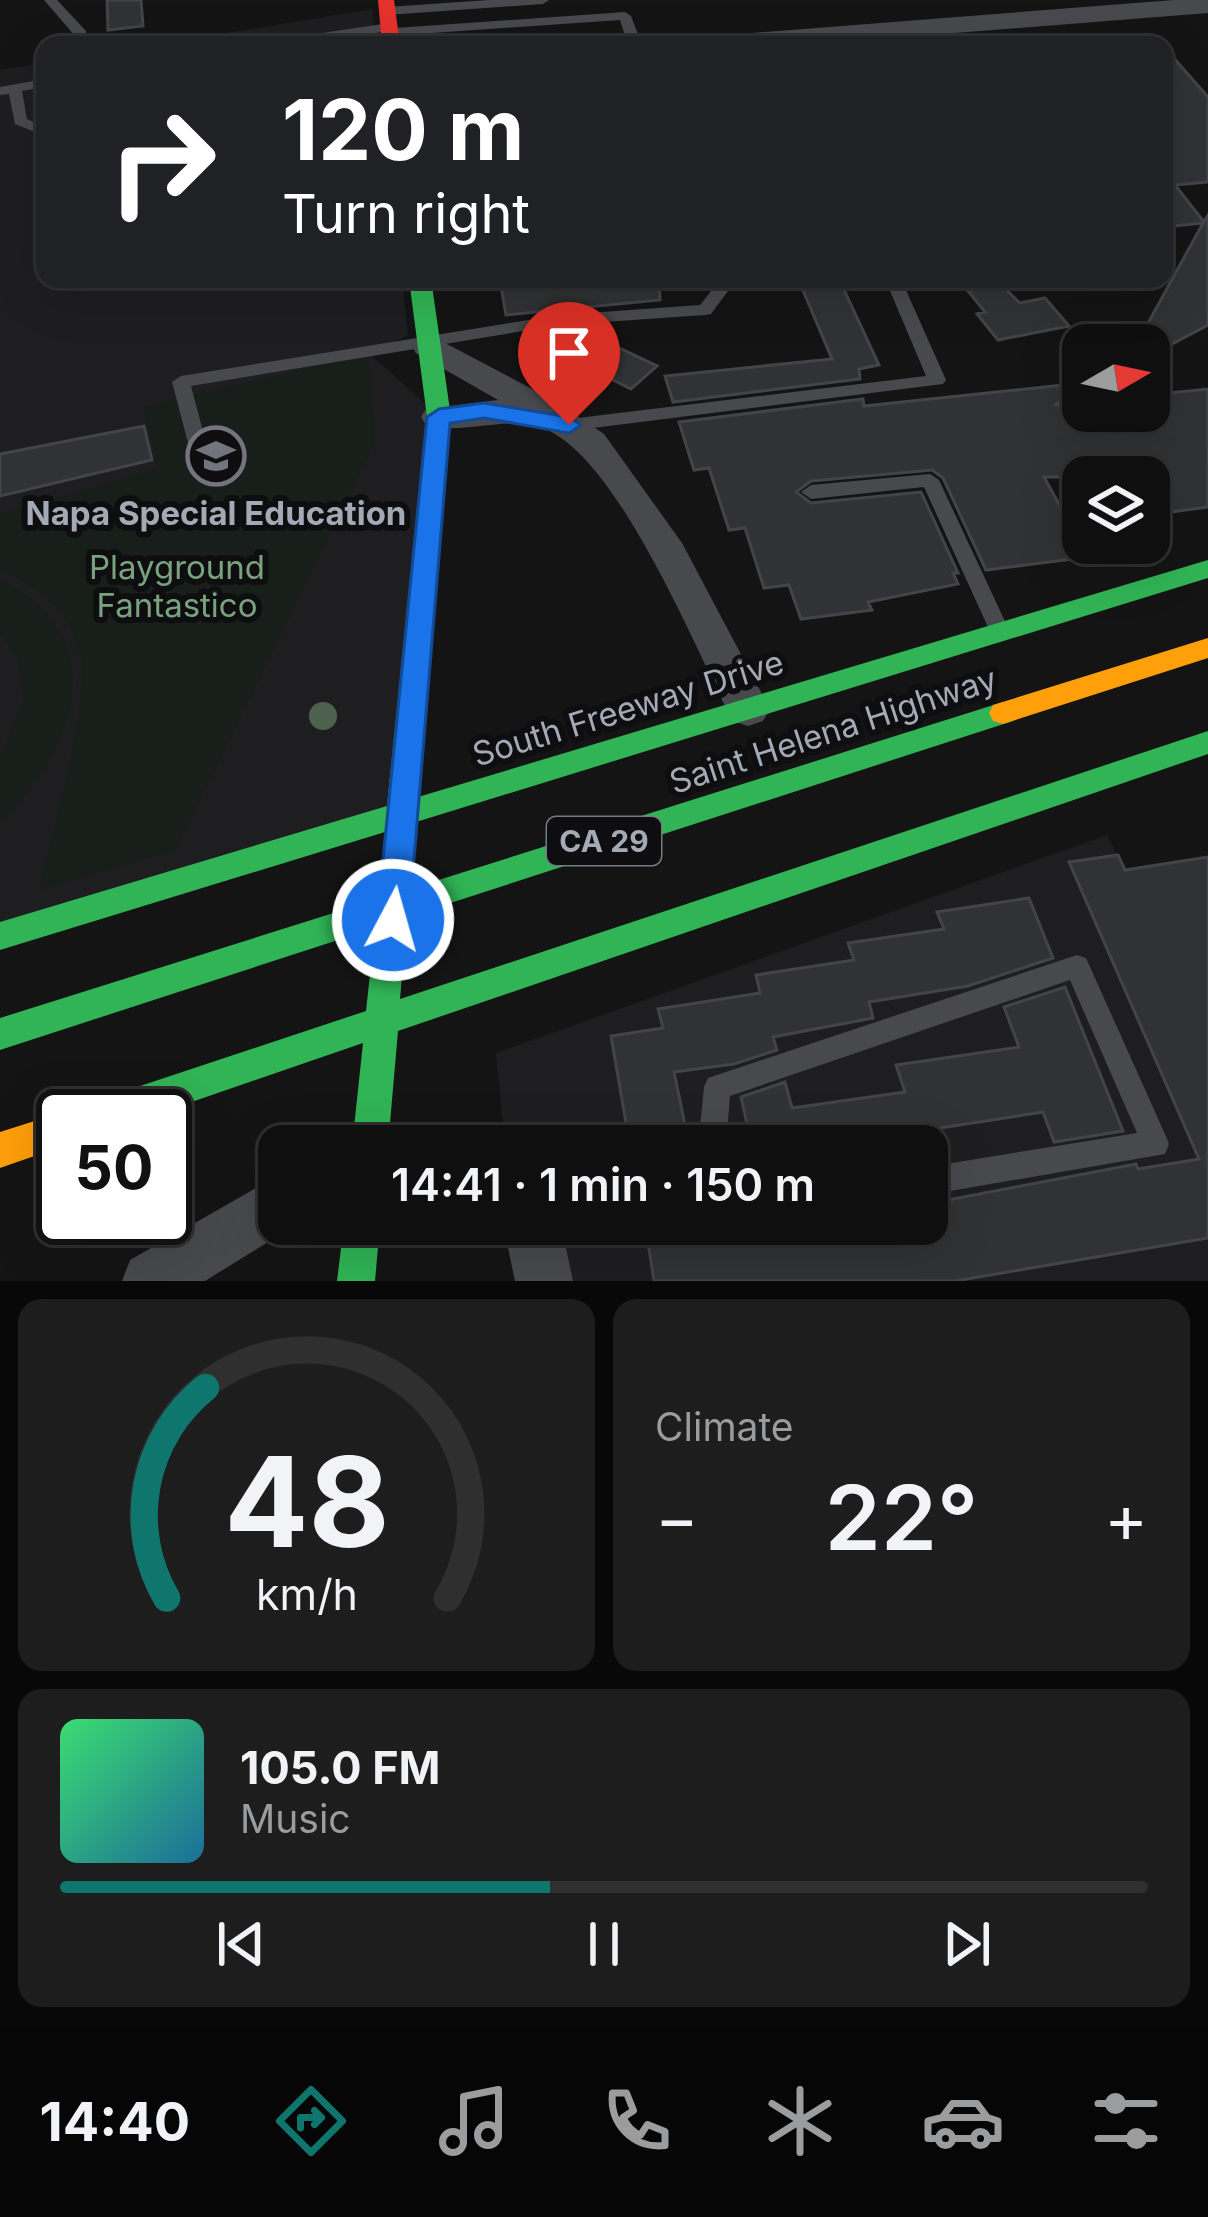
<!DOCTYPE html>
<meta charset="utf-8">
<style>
body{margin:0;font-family:Inter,sans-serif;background:#1d1d1d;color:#f1f3f6;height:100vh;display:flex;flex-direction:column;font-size:45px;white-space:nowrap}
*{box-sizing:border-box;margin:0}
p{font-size:39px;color:#9b9c9e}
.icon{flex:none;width:66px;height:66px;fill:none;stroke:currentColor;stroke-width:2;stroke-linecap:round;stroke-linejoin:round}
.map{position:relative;height:1281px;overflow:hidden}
.drawer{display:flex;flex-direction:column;gap:18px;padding:18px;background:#080808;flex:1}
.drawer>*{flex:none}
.hud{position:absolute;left:36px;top:36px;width:1137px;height:252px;border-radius:24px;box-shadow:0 12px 48px #0002,0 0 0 3px #2f2f2f;background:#202124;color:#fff;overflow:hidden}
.needle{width:78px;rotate:81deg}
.controls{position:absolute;left:1062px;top:324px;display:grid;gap:24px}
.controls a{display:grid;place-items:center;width:108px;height:108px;border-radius:24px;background:#0f0f0f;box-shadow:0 12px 48px #0002,0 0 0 3px #2f2f2f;font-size:60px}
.speed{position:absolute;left:36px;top:1089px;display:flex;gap:24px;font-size:60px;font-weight:700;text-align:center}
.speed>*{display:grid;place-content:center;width:156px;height:156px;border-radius:50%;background:#0f0f0f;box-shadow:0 12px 48px #0002,0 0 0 3px #2f2f2f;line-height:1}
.speed .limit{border:6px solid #111;border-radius:18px;background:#fff;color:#111}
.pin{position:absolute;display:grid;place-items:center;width:102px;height:102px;color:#fff;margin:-123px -51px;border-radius:50% 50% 50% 0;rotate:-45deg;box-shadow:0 0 12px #0007}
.pin .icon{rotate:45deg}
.me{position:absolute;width:132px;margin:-66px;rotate:6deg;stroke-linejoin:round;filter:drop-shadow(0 0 9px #0008)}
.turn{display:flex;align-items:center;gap:42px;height:252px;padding:0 48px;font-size:54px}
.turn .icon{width:156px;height:156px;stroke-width:2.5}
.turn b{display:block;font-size:84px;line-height:102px}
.big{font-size:90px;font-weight:600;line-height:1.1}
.drawer .card{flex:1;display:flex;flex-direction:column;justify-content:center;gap:18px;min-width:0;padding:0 42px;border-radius:24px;background:#1d1d1d}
.drawer .dial{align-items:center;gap:0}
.dial svg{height:312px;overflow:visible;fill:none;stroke:#2f2f2f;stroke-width:7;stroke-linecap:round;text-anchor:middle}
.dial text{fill:#f1f3f6;stroke:none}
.song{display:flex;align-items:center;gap:36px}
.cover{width:144px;height:144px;border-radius:18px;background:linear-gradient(135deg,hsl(140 70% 55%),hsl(200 70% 35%))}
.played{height:12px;border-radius:6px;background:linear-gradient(90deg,#0f766e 45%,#2f2f2f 45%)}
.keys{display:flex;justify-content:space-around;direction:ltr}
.heat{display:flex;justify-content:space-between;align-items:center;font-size:66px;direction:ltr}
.drawer .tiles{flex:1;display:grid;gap:18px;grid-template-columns:1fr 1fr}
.card:last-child{grid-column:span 2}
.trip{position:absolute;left:258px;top:1125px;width:690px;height:120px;border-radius:24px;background:#0f0f0f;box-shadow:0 12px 48px #0002,0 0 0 3px #2f2f2f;font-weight:600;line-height:120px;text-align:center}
.menu{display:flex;height:192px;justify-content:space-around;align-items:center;background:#060606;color:#9b9c9e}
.menu .icon{width:84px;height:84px}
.menu .selected{color:#0f766e}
.menu b{font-size:54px;color:#f1f3f6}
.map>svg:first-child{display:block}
.built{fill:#1e1e21}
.green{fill:#181e19}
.building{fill:#313234;stroke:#424448;stroke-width:3}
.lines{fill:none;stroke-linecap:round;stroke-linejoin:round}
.lane{fill:#48494d;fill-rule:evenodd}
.street{fill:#48494d;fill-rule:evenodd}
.fast{fill:#30b455;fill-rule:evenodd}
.slow{fill:#ff9f0a;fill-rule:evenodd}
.jam{fill:#e5322d;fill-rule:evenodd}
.tree{fill:#4c624e}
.route{fill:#1a73e8;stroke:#114b97;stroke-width:3}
.labels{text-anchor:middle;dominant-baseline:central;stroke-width:12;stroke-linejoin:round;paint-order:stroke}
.shield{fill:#0e0e10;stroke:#777a84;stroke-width:3}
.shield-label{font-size:30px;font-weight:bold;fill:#a4a9b6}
.poi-label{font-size:33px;font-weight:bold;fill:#a4a9b6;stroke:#0e0e10}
.park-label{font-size:33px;fill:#7aa27e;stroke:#0e0e10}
.street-label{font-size:33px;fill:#a4a9b6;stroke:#0e0e10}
</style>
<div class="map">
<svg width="1208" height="1281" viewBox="0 0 1208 1281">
<rect width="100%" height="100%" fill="#141414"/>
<path class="built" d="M372 9 376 45H154Z
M45 63V279H402L408 335 370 354 432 410 397 816 0 936V70Z
M1107 835 1208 1042V1281H544L532 1224H927V1146H505L496 1053Z"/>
<path class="green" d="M369 354 375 442 176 850 39 890C51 835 91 703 80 653 71 613 37 585 0 570V514L157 469 144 407Z
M0 580C118 637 74 751 0 824V759L23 699 18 661 0 632Z"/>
<path class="building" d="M107 0H141L143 26 108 30Z
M1164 47 1208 97V182L1175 185 1204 222 1208 215V325L1149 356V345H1136L1203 223 1164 227Z
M586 279H659L660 300 506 315 501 287Z
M821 279H839L879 365 859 369 860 379 673 402 665 376 832 359 799 281Z
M1000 284 1020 303 1045 298 1069 326 998 340 977 314 985 312 968 291Z
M577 328 657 366 631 389 541 344 560 330Z
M1083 383V390L1054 405 1083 402V411H1149V395L1208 389V507L1149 515V477H1044L1088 557 986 570 943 478 932 470 811 481 796 492 811 503 921 492 958 573H953L958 584 868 602 872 610 801 619 789 585 764 588 745 528 729 530 709 468 694 470 679 422 863 399 864 406Z
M144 426 152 460 0 496V454Z
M1118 855 1125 870 1208 857V1238L955 1281H654L645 1224H704L708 1240 804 1224H927V1204L1136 1164 1138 1169 1199 1159 1069 862Z
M1029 898 1053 958 968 986 869 1002 873 1018 773 1037 777 1050 734 1064 674 1072 688 1139 630 1146 611 1036 663 1028 658 1009 760 993 756 975 854 960 848 943 944 929 937 912Z
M1065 987 1123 1131 1054 1142 1043 1112 921 1131 925 1146H752L741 1097 785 1082 792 1108 905 1092 896 1065 1019 1047 1004 1007Z"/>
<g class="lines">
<path class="lane" d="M44 0H57L86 31V37H76Z
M489 0H549L543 4 387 15 381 11 387 7Z
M625 12 631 16 642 45H628L620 20 389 36 382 32 296 45H262L269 41 389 23 395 28Z
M45 79V87L22 91 27 119 45 127V136L15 124 9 94 0 95V87Z
M770 279 762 284 731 287 711 314 705 315 560 325 191 386 214 473 205 479 196 473 172 382 181 376 560 315 700 305 720 280Z
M885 279H901L946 380 943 384 569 431 560 425 569 419 926 376Z
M930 474 939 480 1010 632 1007 638H993L924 487 811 499 801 492 811 485Z
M1077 955 1086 958 1165 1134 1169 1144 1165 1154 927 1195V1167L1137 1133 1070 980 730 1096 726 1146H698L704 1087 708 1078Z"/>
<path class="street" d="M1174 0H1208V13L802 45 701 44 714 36Z
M428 334 555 401 604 434 682 543 770 709 763 721 748 726 733 721C696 652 614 444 536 426 500 417 461 435 426 425L421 417 426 409 498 400 416 353 411 345Z
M279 1175V1224H297L205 1281H122L130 1260Z
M503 1224H561L573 1281H515Z"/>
<path class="fast" d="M409 279H431L451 417 418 797 1208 560V578L416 822 410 889 1003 702 1013 705 1017 713 1013 721 407 917 400 999 1208 731V754L398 1031 388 1146H352L363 1043 151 1116H84L89 1104 101 1099 366 1011 375 928 0 1050V1018L378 899 385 832 0 950V922L387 806 427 417Z
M344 1224H380L375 1281H337Z"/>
<path class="slow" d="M1208 638V658L1003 724 993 721 989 713 993 705Z
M63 1112 73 1116H63V1146L0 1168V1132Z"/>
<path class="jam" d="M378 0H394L400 45H382Z"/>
</g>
<circle class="tree" cx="323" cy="716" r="14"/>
<path class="route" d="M484 403 569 417 581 425 569 433 484 418 450 423 409 920 405 930 393 934 382 930 377 920 427 417 439 409Z"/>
<defs>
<g id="school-ring" transform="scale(3)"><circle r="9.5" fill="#0e0e10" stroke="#72757d" stroke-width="1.5"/><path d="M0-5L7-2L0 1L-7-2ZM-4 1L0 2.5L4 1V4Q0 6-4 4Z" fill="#72757d"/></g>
</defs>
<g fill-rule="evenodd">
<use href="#school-ring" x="216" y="456"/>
</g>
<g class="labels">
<rect class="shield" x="547" y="817" width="114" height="48" rx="9"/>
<g class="shield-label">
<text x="604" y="841">CA 29</text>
</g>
<g class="poi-label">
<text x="216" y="513">Napa Special Education</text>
</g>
<g class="park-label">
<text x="177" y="567">Playground<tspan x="177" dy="38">Fantastico</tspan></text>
</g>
<g class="street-label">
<text transform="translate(628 708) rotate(-17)">South Freeway Drive</text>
<text transform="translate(833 730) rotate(-18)">Saint Helena Highway</text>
</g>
</g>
</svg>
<div class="controls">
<a><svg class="needle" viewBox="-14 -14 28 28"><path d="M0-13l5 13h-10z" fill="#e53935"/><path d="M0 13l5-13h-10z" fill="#9b9c9e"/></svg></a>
<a><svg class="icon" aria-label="layers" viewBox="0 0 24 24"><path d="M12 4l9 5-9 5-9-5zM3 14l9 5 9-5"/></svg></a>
</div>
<div class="speed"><div class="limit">50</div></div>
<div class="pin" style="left:569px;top:425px;background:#d93025"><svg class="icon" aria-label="arrive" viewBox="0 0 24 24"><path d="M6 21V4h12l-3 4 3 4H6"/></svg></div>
<svg class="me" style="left:393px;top:920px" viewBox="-20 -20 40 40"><circle r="17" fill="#1a73e8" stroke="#fff" stroke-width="3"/><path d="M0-11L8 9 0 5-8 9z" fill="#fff"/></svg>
<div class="trip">14:41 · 1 min · 150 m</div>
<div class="hud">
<div class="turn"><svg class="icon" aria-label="right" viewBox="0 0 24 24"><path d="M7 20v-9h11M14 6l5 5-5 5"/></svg><div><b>120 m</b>Turn right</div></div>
</div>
</div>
<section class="drawer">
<div class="tiles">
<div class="card dial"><svg viewBox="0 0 100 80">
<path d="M14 69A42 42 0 1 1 86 69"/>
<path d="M14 69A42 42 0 0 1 24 15" stroke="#0f766e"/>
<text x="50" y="56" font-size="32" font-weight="700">48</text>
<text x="50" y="72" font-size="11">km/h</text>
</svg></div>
<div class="card"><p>Climate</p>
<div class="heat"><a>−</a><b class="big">22°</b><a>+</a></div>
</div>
<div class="card">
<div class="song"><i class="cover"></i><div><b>105.0 FM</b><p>Music</p></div></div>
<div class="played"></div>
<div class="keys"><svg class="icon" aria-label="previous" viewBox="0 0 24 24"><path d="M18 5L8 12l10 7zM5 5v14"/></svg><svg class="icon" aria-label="pause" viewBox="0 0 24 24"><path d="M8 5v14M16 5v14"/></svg><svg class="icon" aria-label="next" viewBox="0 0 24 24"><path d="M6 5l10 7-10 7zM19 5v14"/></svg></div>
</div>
</div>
</section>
<nav class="menu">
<b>14:40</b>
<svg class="icon selected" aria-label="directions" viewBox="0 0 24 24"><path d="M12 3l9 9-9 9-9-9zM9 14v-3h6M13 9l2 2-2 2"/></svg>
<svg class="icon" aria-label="music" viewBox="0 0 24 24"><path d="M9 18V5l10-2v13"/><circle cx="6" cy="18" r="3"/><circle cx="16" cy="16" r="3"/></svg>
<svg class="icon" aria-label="phone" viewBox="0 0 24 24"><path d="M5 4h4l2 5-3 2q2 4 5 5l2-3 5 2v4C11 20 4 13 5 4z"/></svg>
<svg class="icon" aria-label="climate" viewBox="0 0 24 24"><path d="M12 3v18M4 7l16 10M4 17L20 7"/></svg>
<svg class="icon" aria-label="car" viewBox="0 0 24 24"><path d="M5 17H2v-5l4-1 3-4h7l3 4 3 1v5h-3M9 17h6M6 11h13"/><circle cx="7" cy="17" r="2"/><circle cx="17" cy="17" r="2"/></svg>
<svg class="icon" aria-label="filters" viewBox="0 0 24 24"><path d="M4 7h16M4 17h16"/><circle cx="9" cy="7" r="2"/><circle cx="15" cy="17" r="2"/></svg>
</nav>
